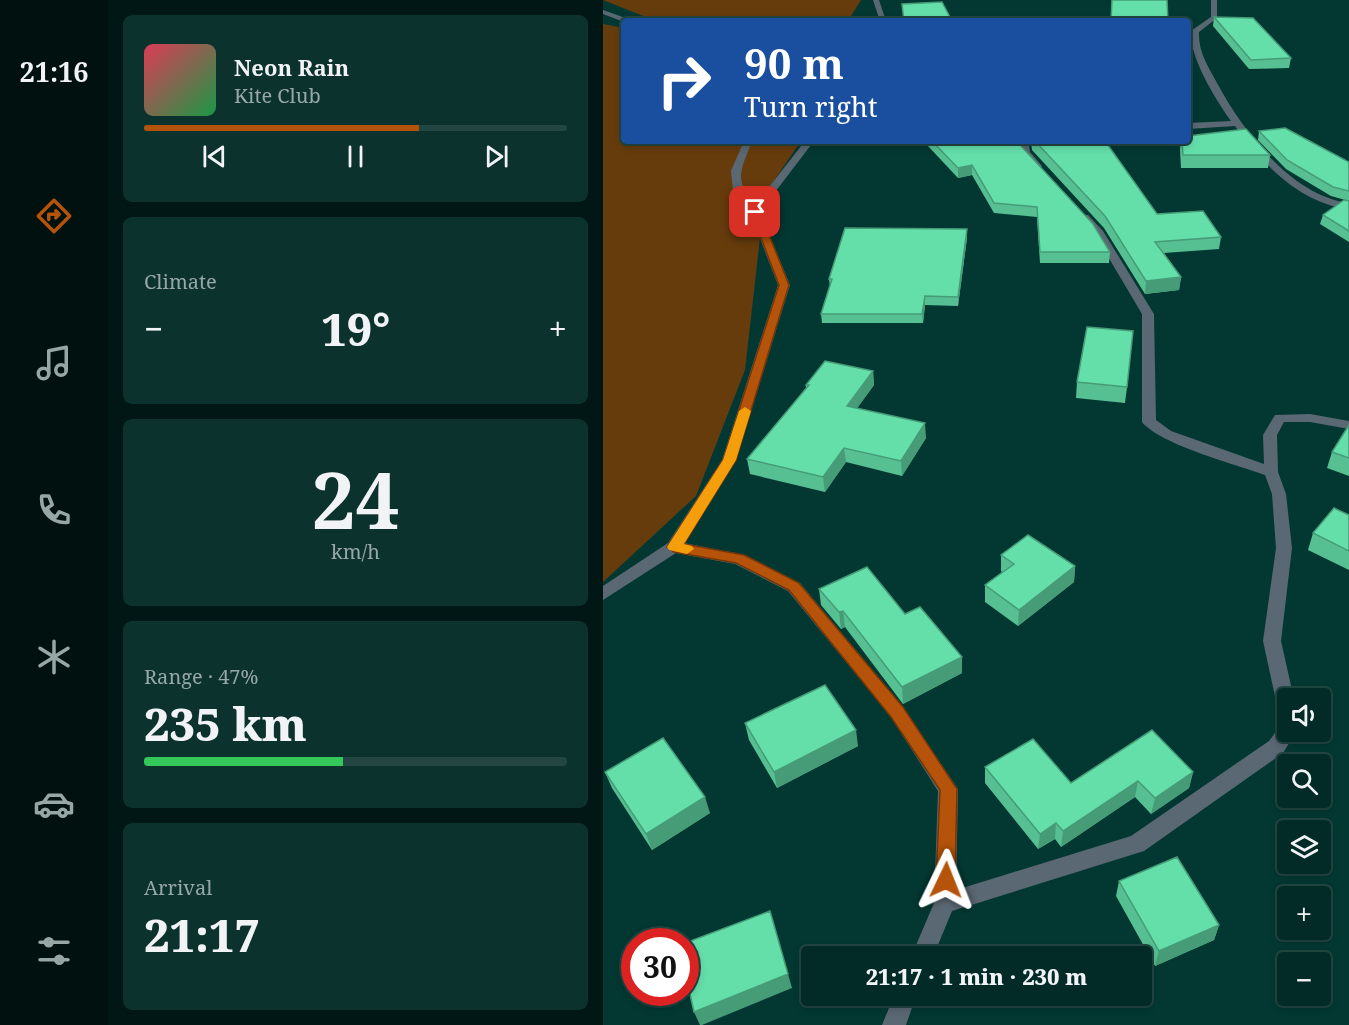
<!DOCTYPE html>
<meta charset="utf-8">
<style>
body{margin:0;font-family:"Noto Serif",serif;background:#0c322e;color:#f1f3f6;height:100vh;display:flex;flex-direction:column;font-size:22px;white-space:nowrap}
*{box-sizing:border-box;margin:0}
p{font-size:20px;color:#96a7a7}
.icon{flex:none;width:33px;height:33px;fill:none;stroke:currentColor;stroke-width:2;stroke-linecap:round;stroke-linejoin:round}
.map{position:relative;flex:1;overflow:hidden}
.details{display:flex;flex-direction:column;gap:15px;padding:15px;background:#011715;width:495px}
.details>*{flex:none}
.hud{position:absolute;left:18px;top:18px;width:570px;height:126px;border-radius:6px;box-shadow:0 3px 9px #0003,0 0 0 2px #234643;background:#1a4fa0;color:#fff;overflow:hidden}
.tools{position:absolute;left:674px;top:688px;display:grid;gap:12px}
.tools a{display:grid;place-items:center;width:54px;height:54px;border-radius:6px;background:#022a26;box-shadow:0 3px 9px #0003,0 0 0 2px #234643;font-size:30px}
.speed{position:absolute;left:18px;top:928px;display:flex;gap:12px;font-size:30px;font-weight:700;text-align:center}
.speed>*{display:grid;place-content:center;width:78px;height:78px;border-radius:50%;background:#022a26;box-shadow:0 3px 9px #0003,0 0 0 2px #234643;line-height:1}
.speed .limit{border:9px solid #d22;background:#fff;color:#111}
.pin{position:absolute;display:grid;place-items:center;width:51px;height:51px;color:#fff;margin:-26px;border-radius:12px;box-shadow:0 3px 9px #0006}
.me{position:absolute;width:66px;margin:-33px;rotate:2deg;stroke-linejoin:round;filter:drop-shadow(0 0 4px #0008)}
.turn{display:flex;align-items:center;gap:21px;height:126px;padding:0 24px;font-size:27px}
.turn .icon{width:78px;height:78px;stroke-width:2.5}
.turn b{display:block;font-size:42px;line-height:51px}
.big{font-size:45px;font-weight:800;line-height:1.1}
.details .widget{flex:1;display:flex;flex-direction:column;justify-content:center;gap:9px;min-width:0;padding:0 21px;border-radius:9px;background:#0c322e}
.details .dial{align-items:center;gap:0}
.dial b{font-size:78px;line-height:1}
.song{display:flex;align-items:center;gap:18px}
.cover{width:72px;height:72px;border-radius:9px;background:linear-gradient(135deg,hsl(350 70% 55%),hsl(140 70% 35%))}
.played{height:6px;border-radius:3px;background:linear-gradient(90deg,#b45309 65%,#234643 65%)}
.keys{display:flex;justify-content:space-around;direction:ltr}
.heat{display:flex;justify-content:space-between;align-items:center;font-size:33px;direction:ltr}
.charge{height:9px;border-radius:4px;background:linear-gradient(90deg,#34c759 47%,#234643 0)}
.trip{position:absolute;left:198px;top:946px;width:351px;height:60px;border-radius:6px;background:#022a26;box-shadow:0 3px 9px #0003,0 0 0 2px #234643;font-weight:800;line-height:60px;text-align:center}
main{display:flex;flex:1;min-height:0}
.menu{display:flex;flex-direction:column;width:108px;justify-content:space-around;align-items:center;background:#01110f;color:#96a7a7}
.menu .icon{width:42px;height:42px}
.menu .active{color:#b45309}
.menu b{font-size:27px;color:#f1f3f6}
.map>svg:first-child{display:block}
.green{fill:#673c0d}
.lines{fill:none;stroke-linecap:round;stroke-linejoin:round}
.minor{fill:#5a6873;fill-rule:evenodd}
.wall{fill:#56c092}
.shaded-wall{fill:#469c77}
.building{fill:#64dfaa;stroke:#469c77;stroke-width:1.5}
.route{fill:#b45309;stroke:#753606;stroke-width:1.5}
.slow{fill:#f59e0b}
</style>
<main>
<nav class="menu">
<b>21:16</b>
<svg class="icon active" aria-label="directions" viewBox="0 0 24 24"><path d="M12 3l9 9-9 9-9-9zM9 14v-3h6M13 9l2 2-2 2"/></svg>
<svg class="icon" aria-label="music" viewBox="0 0 24 24"><path d="M9 18V5l10-2v13"/><circle cx="6" cy="18" r="3"/><circle cx="16" cy="16" r="3"/></svg>
<svg class="icon" aria-label="phone" viewBox="0 0 24 24"><path d="M5 4h4l2 5-3 2q2 4 5 5l2-3 5 2v4C11 20 4 13 5 4z"/></svg>
<svg class="icon" aria-label="climate" viewBox="0 0 24 24"><path d="M12 3v18M4 7l16 10M4 17L20 7"/></svg>
<svg class="icon" aria-label="car" viewBox="0 0 24 24"><path d="M5 17H2v-5l4-1 3-4h7l3 4 3 1v5h-3M9 17h6M6 11h13"/><circle cx="7" cy="17" r="2"/><circle cx="17" cy="17" r="2"/></svg>
<svg class="icon" aria-label="filters" viewBox="0 0 24 24"><path d="M4 7h16M4 17h16"/><circle cx="9" cy="7" r="2"/><circle cx="15" cy="17" r="2"/></svg>
</nav>
<section class="details">
<div class="widget">
<div class="song"><i class="cover"></i><div><b>Neon Rain</b><p>Kite Club</p></div></div>
<div class="played"></div>
<div class="keys"><svg class="icon" aria-label="previous" viewBox="0 0 24 24"><path d="M18 5L8 12l10 7zM5 5v14"/></svg><svg class="icon" aria-label="pause" viewBox="0 0 24 24"><path d="M8 5v14M16 5v14"/></svg><svg class="icon" aria-label="next" viewBox="0 0 24 24"><path d="M6 5l10 7-10 7zM19 5v14"/></svg></div>
</div>
<div class="widget"><p>Climate</p>
<div class="heat"><a>−</a><b class="big">19°</b><a>+</a></div>
</div>
<div class="widget dial"><b>24</b><p>km/h</p></div>
<div class="widget"><p>Range · 47%</p><b class="big">235 km</b><div class="charge"></div></div>
<div class="widget"><p>Arrival</p><b class="big">21:17</b></div>
</section>
<div class="map">
<svg width="746" height="1025" viewBox="0 0 746 1025">
<rect width="100%" height="100%" fill="#033832"/>
<path class="green" d="M0 0H258L248 16 241 21H53Z
M0 24 21 28V141H198L162 194 142 370 93 496 0 582Z"/>
<g class="lines">
<path class="minor" d="M270 0H276L283 21H277Z
M608 0H614V18L596 32C595 52 605 66 614 83 640 131 688 196 746 203V209C696 203 660 164 632 126L585 129V123L628 121C613 100 590 63 588 37L585 38V33L608 17Z
M0 10 28 20 29 21 21 22 0 14Z
M141 141H149C138 170 130 179 152 205L202 141H211L157 212 187 285 133 460 81 543 142 555 197 583 300 707 355 789 353 890 528 836 666 741 677 726 684 723V732H693L680 753 541 851 349 911 330 957H308L331 903 335 791 288 717 185 591 132 564 73 553 0 600V586L65 543 119 460 175 285 147 213 130 191 128 171Z
M417 141H425L427 152 439 166 437 168H431L417 152Z
M477 215H485L500 231 551 314 553 420 568 431 661 464 660 435 672 415 707 414 746 421V429L707 422H681L674 435 675 472 683 494 689 548 678 641 691 699H684V717L678 715 675 710 660 641 673 548 669 494 662 475C632 464 558 445 539 422V314L491 233 476 217Z
M291 996H313L303 1025H279Z"/>
</g>
<path class="wall" d="M611 17 688 58 686 68 646 69 610 26Z
M656 131 746 162V201L728 196 683 169 655 140Z
M325 141H417L418 146 507 252 506 263H437L434 217 391 213 369 175 355 178 325 146Z
M428 141H502L554 214 618 237 616 249 561 253 578 277 576 290 542 294 501 228 429 150Z
M578 141H585L667 155 665 168H578L577 149Z
M746 201V242L717 224 720 215Z
M364 229V238L355 306 322 305 320 323H219L218 314 227 287 226 279Z
M270 371 271 385 254 408 323 438 299 476 243 462 222 492 147 474 144 459 203 388V385Z
M474 382 524 387 522 403 473 398Z
M746 425V476L724 468 729 452Z
M746 515V570L705 550 710 533Z
M398 555 472 566 471 582 415 626 382 602V585L399 572 398 571Z
M216 589 302 614 359 657V673L300 704 242 627 238 629 218 605Z
M142 723 255 746 174 788 146 740Z
M382 767 468 783 590 772 586 788 548 814 532 797 458 847 452 839 435 849 382 783Z
M2 772 107 813 49 850 9 788Z
M516 881 616 925 611 940 552 966 513 896Z"/>
<path class="shaded-wall" d="M369 165V175L355 178V168Z
M364 229V238L355 306V297Z
M578 277 576 290 542 294 543 281Z
M322 296V305L320 323 319 314Z
M270 371 271 385 245 421 244 406Z
M322 423 323 438 299 476 298 461Z
M241 448 243 462 222 492 220 477Z
M472 566 471 582 415 626 416 610Z
M240 611 242 627 238 629 236 612Z
M359 657V673L300 704 299 687Z
M253 730 255 746 174 788 171 772Z
M590 772 586 788 548 814 552 798Z
M535 781 532 797 458 847 460 831Z
M102 797 107 813 49 850 43 834Z
M453 823 452 839 435 849 437 834Z
M616 925 611 940 552 966 556 951Z
M185 974 189 988 99 1025H97L91 1012Z"/>
<path class="building" d="M509 0H564L565 21H508Z
M339 2 349 21H301L299 4Z
M611 17 650 18 688 58 648 60Z
M682 128 746 162V191L730 187 684 160 656 131Z
M643 129 667 155H580L579 141H585V136Z
M329 141H417L418 146 490 224 507 252H437L434 207 391 203 369 165 355 168Z
M432 141H502L554 214 600 211 618 237 552 242 578 277 543 281 502 216Z
M741 200 746 201V231L720 215Z
M242 228 364 229 355 297 322 296 319 314H218L229 279H226Z
M484 327 530 331 524 387 474 382Z
M222 361 270 371 244 406 322 423 298 461 241 448 220 477 144 459 206 385H203Z
M746 425V458L729 452Z
M731 508 746 515V551L710 533Z
M425 535 472 566 416 610 382 585 411 564 398 555Z
M264 567 302 614 317 607 359 657 299 687 240 611 236 612 216 589Z
M222 685 253 730 171 772 142 723Z
M549 730 590 772 552 798 535 781 460 831 453 823 437 834 382 767 430 739 468 783Z
M60 738 102 797 43 834 2 772Z
M574 857 616 925 556 951 516 881Z
M167 911 185 974 91 1012 82 972V943Z"/>
<path class="route" d="M149 210 157 212 186 285 133 460 81 544 141 555 196 583 300 707 354 789 352 880 350 886 343 889 336 886 333 880 337 790 288 717 186 590 133 563 71 552 64 547 120 460 176 285 148 212Z"/>
<path class="slow" d="M142 407 148 411 133 460 81 544 89 546 91 549 84 554 66 550 64 547 120 460 136 411Z"/>
</svg>
<div class="tools">
<a><svg class="icon" aria-label="sound" viewBox="0 0 24 24"><path d="M4 9h4l5-4v14l-5-4H4zM17 9q2 3 0 6"/></svg></a>
<a><svg class="icon" aria-label="search" viewBox="0 0 24 24"><circle cx="10" cy="10" r="6"/><path d="M15 15l6 6"/></svg></a>
<a><svg class="icon" aria-label="layers" viewBox="0 0 24 24"><path d="M12 4l9 5-9 5-9-5zM3 14l9 5 9-5"/></svg></a>
<a>+</a>
<a>−</a>
</div>
<div class="speed"><div class="limit">30</div></div>
<div class="pin" style="left:152px;top:212px;background:#d93025"><svg class="icon" aria-label="arrive" viewBox="0 0 24 24"><path d="M6 21V4h12l-3 4 3 4H6"/></svg></div>
<svg class="me" style="left:343px;top:880px" viewBox="-20 -20 40 40"><path d="M0-17L14 15 0 8-14 15z" fill="#b45309" stroke="#fff" stroke-width="4"/></svg>
<div class="trip">21:17 · 1 min · 230 m</div>
<div class="hud">
<div class="turn"><svg class="icon" aria-label="right" viewBox="0 0 24 24"><path d="M7 20v-9h11M14 6l5 5-5 5"/></svg><div><b>90 m</b>Turn right</div></div>
</div>
</div>
</main>
